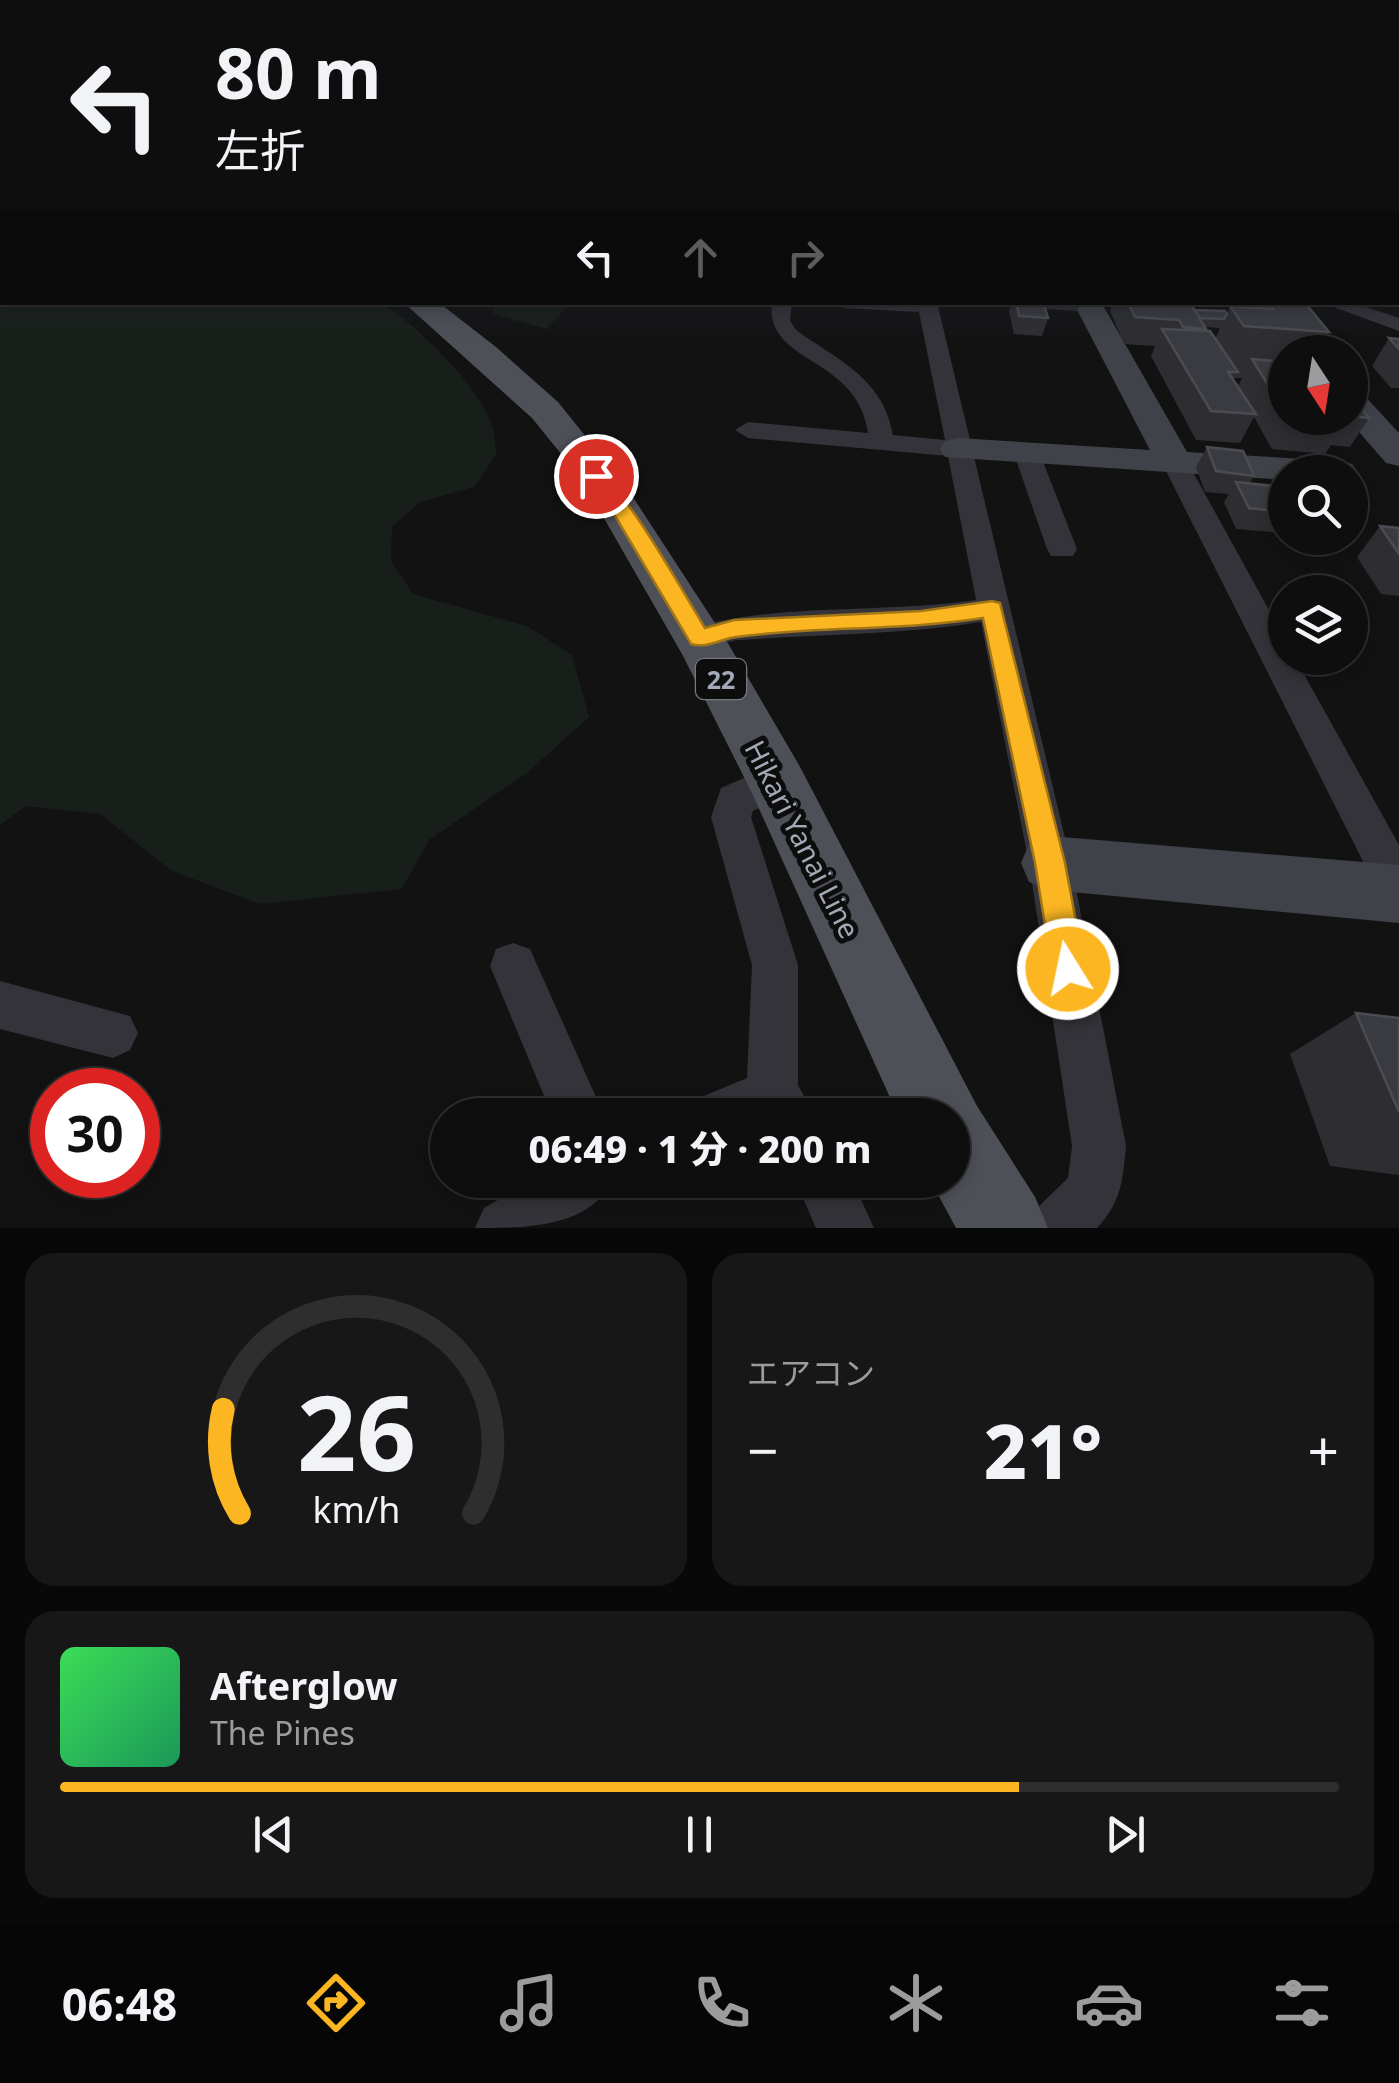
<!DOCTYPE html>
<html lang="ja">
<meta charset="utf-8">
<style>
body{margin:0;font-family:"Noto Sans","Noto Sans JP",sans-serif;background:#171717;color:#f1f3f6;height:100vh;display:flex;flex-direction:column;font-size:38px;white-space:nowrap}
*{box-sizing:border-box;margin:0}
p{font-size:32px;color:#9b9c9e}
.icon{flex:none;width:55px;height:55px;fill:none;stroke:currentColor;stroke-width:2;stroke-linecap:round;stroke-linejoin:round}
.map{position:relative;height:1228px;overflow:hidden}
.drawer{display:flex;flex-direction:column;gap:25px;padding:25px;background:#080808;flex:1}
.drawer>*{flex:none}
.hud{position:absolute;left:0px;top:0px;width:1400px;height:305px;box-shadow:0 5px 15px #0003,0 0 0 2px #2e2e2e;background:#0e0e0e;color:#f1f3f6;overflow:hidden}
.needle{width:65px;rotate:168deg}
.buttons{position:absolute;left:1268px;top:335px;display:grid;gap:20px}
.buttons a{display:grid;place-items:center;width:100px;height:100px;border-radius:50%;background:#0e0e0e;box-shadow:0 5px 15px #0003,0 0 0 2px #2e2e2e;font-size:50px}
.speed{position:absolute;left:30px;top:1068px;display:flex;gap:20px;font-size:50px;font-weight:700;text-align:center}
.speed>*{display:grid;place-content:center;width:130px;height:130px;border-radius:50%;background:#0e0e0e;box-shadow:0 5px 15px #0003,0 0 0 2px #2e2e2e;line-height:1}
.speed .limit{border:15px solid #d22;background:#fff;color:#111}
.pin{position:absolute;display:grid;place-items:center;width:85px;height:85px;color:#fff;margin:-42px;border:5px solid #fff;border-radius:50%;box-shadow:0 2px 10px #0007}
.me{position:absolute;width:110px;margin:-55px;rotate:350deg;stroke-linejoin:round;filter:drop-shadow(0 0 8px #0008)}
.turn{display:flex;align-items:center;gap:35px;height:210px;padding:0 50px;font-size:45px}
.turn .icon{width:130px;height:130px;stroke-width:2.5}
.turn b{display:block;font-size:70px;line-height:85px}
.lanes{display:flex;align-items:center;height:95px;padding:0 50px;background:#0003;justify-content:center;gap:50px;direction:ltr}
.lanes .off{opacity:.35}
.big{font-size:75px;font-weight:800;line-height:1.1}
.drawer .tile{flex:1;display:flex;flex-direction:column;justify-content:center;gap:15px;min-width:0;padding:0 35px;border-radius:30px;background:#171717}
.drawer .dial{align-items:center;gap:0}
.dial svg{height:260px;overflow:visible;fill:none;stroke:#2e2e2e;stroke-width:7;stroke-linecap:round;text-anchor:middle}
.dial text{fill:#f1f3f6;stroke:none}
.song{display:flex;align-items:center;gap:30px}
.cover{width:120px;height:120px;border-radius:15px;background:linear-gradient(135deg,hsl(130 70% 55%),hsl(150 70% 35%))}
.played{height:10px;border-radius:5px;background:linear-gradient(90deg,#fbb622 75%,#2e2e2e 75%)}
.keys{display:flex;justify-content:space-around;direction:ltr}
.heat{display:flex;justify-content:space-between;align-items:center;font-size:55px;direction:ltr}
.drawer .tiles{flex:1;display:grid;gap:25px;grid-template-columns:1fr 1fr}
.tile:last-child{grid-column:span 2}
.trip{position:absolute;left:430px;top:1098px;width:540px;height:100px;border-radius:50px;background:#0e0e0e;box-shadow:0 5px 15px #0003,0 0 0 2px #2e2e2e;font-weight:800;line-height:100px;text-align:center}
.tabs{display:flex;height:160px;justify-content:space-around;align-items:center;background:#060606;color:#9b9c9e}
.tabs .icon{width:70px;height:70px}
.tabs .selected{color:#fbb622}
.tabs b{font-size:45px;color:#f1f3f6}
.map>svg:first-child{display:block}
.green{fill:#181e19}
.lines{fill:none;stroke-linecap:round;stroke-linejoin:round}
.street{fill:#333339;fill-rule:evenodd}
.secondary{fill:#404249;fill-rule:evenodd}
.primary{fill:#4e5058;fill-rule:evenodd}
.wall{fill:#2e2e32;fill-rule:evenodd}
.building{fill:#3a3b40;stroke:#4a4c52;stroke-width:2.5}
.route{fill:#fbb622;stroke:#a37616;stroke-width:2.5}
.labels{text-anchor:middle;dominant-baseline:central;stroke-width:10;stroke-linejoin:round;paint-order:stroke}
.shield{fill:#0d0d0e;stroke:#757a83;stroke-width:2.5}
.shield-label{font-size:25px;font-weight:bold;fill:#a2a8b5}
.street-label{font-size:28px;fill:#a2a8b5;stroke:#0d0d0e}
</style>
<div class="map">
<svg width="1399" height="1228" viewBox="0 0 1399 1228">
<rect width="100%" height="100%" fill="#121213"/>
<path class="green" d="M0 186 2 302 382 303C415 324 479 385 491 423 495 433 495 444 497 454L474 487 420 502 392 527 391 561 413 594 527 626 572 655 589 717 527 773 429 840 402 889 260 904 172 871 100 814 26 806 0 825Z
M491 303V302L571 303 546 329 494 314Z"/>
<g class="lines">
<path class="street" d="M1398 262 1399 263V275L1398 274Z
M772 302H792L790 321 796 330C839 361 883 378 893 435L945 440 919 312 844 308 834 302H937L1071 863 1126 1146C1123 1180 1121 1203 1097 1228H1028L1037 1208 1068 1178 1072 1146 1029 863 981 622C901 635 821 634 740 640 721 641 706 652 687 647L682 638 687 629C780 602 881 614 976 600L948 456 748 438 735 430 748 422 868 433C857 354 764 365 772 302Z
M1320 302H1351L1399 318V331Z
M1027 446 1040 454 1077 549 1073 556H1051L1047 549 1014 454Z
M1175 455 1188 463 1285 639V658H1295L1399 845V909L1384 903 1162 463Z
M776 764 790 769 796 781 790 793 753 811 751 817 798 965V1085L814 1115H697L704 1096 747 1078 752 965 711 817 721 788Z
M513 943 530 949 604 1115H552L490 966 496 949Z
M0 981 130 1016 138 1033 130 1050 113 1058 0 1029Z
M532 1180H613C589 1228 527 1228 475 1228L484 1208Z
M795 1180H852L874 1228H816Z"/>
<path class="secondary" d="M1073 302H1101L1187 452 1339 461 1352 464 1358 472 1350 480V472H1285V480L945 457 940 449 945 441 958 438 1150 450Z
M1251 302H1280L1323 352H1292Z
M1350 390 1362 393 1399 433V466L1386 463 1347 418Z
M1050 836 1399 865V923L1050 890 1029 882 1021 863 1029 844Z"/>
<path class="primary" d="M403 302H438L496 347 558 402 627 488 726 640 799 765 977 1106 1035 1197 1048 1228H956L930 1180H952V1115H898L751 791 682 654 605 520 566 460 532 418Z"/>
</g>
<path class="wall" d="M1398 167H1399V263H1398Z
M1003 302H1080L1077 311 1045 309 1048 318 1042 336 1014 334 1009 312 1010 307H1004Z
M1113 302H1223L1221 307 1192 306 1195 310 1227 314 1230 306 1264 308 1267 302H1287L1329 332 1317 352H1285V418H1350V393L1369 418 1350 447 1331 445 1325 454 1272 449 1254 417 1240 443 1196 440 1151 356 1155 346 1124 344 1110 311ZM1205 327 1220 328 1215 339 1205 331ZM1235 378H1242L1238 386 1234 380Z
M1389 338 1399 339V388H1391L1372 366Z
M1207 447 1254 476 1250 483 1285 487V533L1236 529 1224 502 1229 494 1205 492 1196 467Z
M1380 526 1399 528V596L1381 594 1357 557Z
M1356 1013 1399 1018V1175L1330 1166 1290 1054Z"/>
<path class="building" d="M1398 174 1399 175V209L1398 208Z
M1016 302H1043L1048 318 1019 316Z
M1128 302H1190L1206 329 1183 327 1179 320 1135 317Z
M1268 302 1306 304 1329 332 1244 326 1230 306 1273 309Z
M1194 310 1225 311 1227 314 1224 319 1200 318Z
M1162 329 1210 331 1238 372H1228L1256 414 1211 411Z
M1389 338 1399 339V349Z
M1252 359 1285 362V413Z
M1350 393 1369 418 1350 416Z
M1288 418H1339L1344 424 1289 420Z
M1207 447 1243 451 1254 476 1216 471Z
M1236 482 1285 487V512L1249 508Z
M1380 526 1399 528V554Z
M1356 1013 1399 1018V1112Z"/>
<linearGradient id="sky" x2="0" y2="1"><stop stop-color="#0a0a0a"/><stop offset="0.49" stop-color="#333944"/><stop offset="1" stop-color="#333944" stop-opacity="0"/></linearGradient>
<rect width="1399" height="339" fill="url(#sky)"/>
<path class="route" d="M596 470C620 479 687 599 705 628L734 620 921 611 992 601 1000 603 1065 863 1085 969 1080 980 1068 985 1057 980 1052 969 1035 863 983 618C901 631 818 626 736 637 721 639 706 649 691 644L611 509 586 476Z"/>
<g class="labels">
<rect class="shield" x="696" y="659" width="50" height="40" rx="8"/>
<g class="shield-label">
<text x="721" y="679">22</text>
</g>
<g class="street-label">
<text transform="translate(803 839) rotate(63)">Hikari Yanai Line</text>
</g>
</g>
</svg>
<div class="buttons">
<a><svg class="needle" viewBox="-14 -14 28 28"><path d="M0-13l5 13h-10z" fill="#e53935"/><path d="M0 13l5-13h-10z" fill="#9b9c9e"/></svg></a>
<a><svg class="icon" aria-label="search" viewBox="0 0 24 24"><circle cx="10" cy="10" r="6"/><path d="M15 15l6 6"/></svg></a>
<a><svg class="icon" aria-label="layers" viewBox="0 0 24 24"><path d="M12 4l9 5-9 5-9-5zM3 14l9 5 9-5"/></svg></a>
</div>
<div class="speed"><div class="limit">30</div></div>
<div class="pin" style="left:596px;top:476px;background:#d93025"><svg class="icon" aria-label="arrive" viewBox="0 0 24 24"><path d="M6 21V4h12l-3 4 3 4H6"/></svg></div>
<svg class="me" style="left:1068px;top:969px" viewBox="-20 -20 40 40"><circle r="17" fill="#fbb622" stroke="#fff" stroke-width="3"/><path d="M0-11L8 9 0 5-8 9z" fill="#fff"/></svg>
<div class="trip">06:49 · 1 分 · 200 m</div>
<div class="hud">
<div class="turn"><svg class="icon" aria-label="left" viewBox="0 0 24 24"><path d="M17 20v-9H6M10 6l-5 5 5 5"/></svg><div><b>80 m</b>左折</div></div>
<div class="lanes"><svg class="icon" aria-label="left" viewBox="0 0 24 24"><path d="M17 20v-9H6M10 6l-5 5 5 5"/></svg><svg class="icon off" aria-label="ahead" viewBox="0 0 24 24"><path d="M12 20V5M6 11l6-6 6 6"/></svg><svg class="icon off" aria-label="right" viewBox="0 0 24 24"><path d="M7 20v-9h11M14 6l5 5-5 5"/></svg></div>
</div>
</div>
<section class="drawer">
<div class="tiles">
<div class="tile dial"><svg viewBox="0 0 100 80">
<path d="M14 69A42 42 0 1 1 86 69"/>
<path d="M14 69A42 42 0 0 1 9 37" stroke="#fbb622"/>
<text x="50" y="56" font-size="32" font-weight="700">26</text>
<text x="50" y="72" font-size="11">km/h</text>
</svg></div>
<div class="tile"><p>エアコン</p>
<div class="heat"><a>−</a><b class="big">21°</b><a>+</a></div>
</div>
<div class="tile">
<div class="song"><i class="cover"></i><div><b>Afterglow</b><p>The Pines</p></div></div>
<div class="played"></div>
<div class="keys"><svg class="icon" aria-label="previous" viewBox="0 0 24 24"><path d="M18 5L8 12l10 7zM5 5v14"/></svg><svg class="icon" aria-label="pause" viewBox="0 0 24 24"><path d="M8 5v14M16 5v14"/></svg><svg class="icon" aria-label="next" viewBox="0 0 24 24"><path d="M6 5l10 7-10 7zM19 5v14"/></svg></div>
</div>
</div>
</section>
<nav class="tabs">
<b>06:48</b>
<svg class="icon selected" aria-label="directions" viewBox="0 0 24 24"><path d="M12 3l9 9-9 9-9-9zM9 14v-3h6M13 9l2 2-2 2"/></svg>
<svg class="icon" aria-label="music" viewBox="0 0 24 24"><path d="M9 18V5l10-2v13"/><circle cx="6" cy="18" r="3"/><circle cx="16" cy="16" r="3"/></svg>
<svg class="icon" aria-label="phone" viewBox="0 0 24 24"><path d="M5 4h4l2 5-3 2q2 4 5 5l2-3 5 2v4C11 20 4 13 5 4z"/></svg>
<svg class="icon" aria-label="climate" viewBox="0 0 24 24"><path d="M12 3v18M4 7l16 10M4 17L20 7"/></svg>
<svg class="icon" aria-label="car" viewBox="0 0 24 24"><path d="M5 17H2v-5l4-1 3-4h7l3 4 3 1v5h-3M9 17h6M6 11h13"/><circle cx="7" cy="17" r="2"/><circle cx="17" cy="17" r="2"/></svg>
<svg class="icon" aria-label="filters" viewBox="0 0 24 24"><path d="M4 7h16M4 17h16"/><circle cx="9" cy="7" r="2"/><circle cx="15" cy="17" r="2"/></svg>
</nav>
